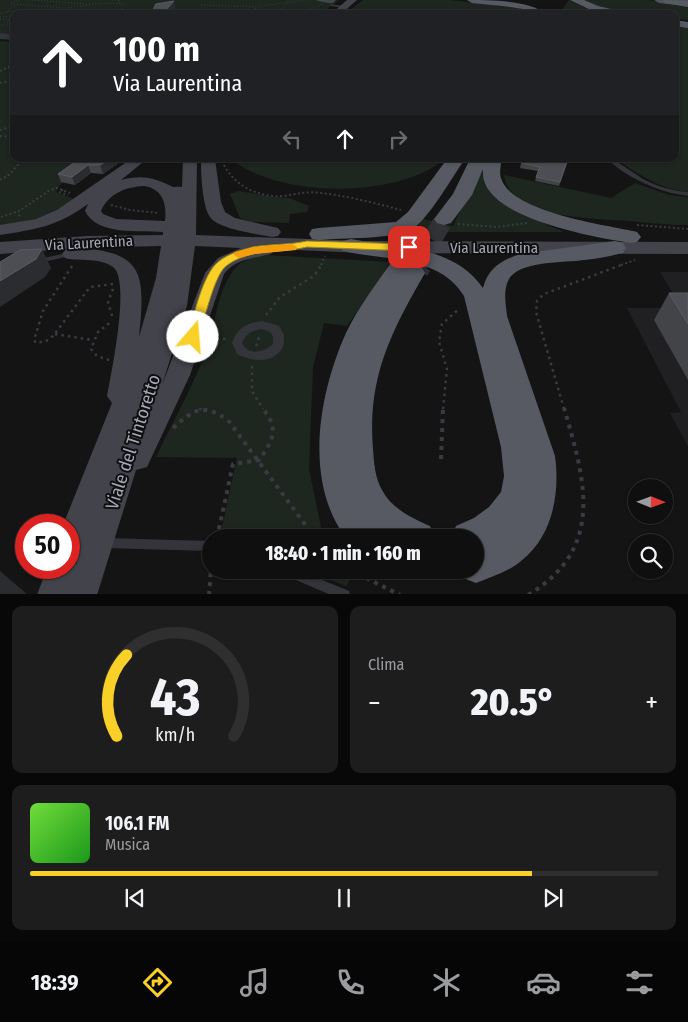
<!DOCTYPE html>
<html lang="it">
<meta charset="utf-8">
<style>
body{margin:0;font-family:"Fira Sans Condensed",sans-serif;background:#1d1d1e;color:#f1f3f6;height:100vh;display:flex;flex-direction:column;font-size:19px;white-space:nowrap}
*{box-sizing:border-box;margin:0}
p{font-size:16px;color:#9b9c9f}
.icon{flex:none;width:28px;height:28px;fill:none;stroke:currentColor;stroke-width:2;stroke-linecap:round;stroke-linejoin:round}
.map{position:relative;height:594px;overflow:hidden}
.panel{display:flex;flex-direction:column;gap:12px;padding:12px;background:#080809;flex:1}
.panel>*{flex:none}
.guide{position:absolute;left:10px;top:10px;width:669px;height:152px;border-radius:10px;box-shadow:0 1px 4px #0004,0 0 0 1px #2f2f30;background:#202124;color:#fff;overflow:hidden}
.needle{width:32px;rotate:91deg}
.fabs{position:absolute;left:628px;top:479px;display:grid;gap:10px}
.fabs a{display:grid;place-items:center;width:45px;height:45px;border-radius:50%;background:#0f0f10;box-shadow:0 1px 4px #0004,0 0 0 1px #2f2f30;font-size:25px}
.speed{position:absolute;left:15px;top:514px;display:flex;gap:10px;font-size:25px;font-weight:700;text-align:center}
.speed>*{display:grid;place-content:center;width:65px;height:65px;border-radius:50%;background:#0f0f10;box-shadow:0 1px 4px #0004,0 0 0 1px #2f2f30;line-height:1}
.speed .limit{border:8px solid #d22;background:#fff;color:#111}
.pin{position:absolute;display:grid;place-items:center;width:42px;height:42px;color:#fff;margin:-21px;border-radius:10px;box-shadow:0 2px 8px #0006}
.me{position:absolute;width:55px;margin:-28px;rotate:18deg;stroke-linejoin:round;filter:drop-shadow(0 0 4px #0008)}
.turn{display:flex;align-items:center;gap:18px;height:105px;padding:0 20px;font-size:22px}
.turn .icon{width:65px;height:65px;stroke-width:2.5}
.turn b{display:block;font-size:35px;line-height:42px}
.lanes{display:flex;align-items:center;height:48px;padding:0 20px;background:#0003;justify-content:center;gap:25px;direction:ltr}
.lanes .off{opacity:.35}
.big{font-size:38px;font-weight:800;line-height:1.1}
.panel .widget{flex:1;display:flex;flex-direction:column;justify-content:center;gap:8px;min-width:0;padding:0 18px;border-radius:10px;background:#1d1d1e}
.panel .dial{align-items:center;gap:0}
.dial svg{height:130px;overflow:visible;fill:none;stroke:#2f2f30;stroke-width:7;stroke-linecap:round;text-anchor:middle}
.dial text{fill:#f1f3f6;stroke:none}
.song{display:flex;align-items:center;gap:15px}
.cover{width:60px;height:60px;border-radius:8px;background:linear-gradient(135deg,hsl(100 70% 55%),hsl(120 70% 35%))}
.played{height:5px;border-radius:2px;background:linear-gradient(90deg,#f9d028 80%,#2f2f30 80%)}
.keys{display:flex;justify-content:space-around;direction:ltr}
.heat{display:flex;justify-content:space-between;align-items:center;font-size:28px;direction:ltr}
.panel .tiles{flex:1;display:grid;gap:12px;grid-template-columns:1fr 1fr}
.widget:last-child{grid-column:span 2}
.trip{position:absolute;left:202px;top:529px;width:282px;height:50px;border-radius:25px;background:#0f0f10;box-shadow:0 1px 4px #0004,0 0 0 1px #2f2f30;font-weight:800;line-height:50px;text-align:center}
.menu{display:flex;height:80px;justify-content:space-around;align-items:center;background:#060606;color:#9b9c9f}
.menu .icon{width:35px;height:35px}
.menu .active{color:#f9d028}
.menu b{font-size:22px;color:#f1f3f6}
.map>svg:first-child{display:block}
.built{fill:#202023}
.green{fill:#1e2620}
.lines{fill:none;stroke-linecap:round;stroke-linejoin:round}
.stream{stroke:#29303a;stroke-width:2}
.trunk-tunnel-far1{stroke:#313235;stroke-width:19;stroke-dasharray:19 10;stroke-linecap:butt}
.trunk-tunnel{stroke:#313235;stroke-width:26;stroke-dasharray:26 12;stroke-linecap:butt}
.path-far3{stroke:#3a3b42;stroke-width:1;stroke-dasharray:1 2;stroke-linecap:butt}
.path-far2{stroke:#3a3b42;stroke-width:2;stroke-dasharray:2 2.5;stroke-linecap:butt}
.path-far1{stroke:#3a3b42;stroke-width:2.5;stroke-dasharray:2.5 4;stroke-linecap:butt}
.path{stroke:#3a3b42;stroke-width:4;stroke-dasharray:4 5;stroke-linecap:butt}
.service{fill:#34353b;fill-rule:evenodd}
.pedestrian{fill:#34353b;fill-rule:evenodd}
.tertiary{fill:#34353b;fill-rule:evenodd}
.secondary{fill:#42434b;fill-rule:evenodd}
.primary{fill:#50515a;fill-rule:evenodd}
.trunk{fill:#585a63;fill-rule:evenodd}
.wall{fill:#424448}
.shaded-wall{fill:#2b2c2f}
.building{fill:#4d4e54;stroke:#5b5c63}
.route{fill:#f9d028;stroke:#a2871a}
.slow{fill:#f59e0b}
.labels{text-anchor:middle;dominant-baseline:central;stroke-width:4;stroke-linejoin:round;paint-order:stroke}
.street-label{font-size:15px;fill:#a5a8b6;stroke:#0f0f10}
.near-street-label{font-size:18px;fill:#a5a8b6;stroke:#0f0f10}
</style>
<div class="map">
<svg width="688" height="595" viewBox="0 0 688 595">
<rect width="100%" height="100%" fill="#141415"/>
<path class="built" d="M660 272H688V447L670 413 681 412 627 308H682Z"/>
<path class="green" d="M0 0H339L320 14H14V34L0 33Z
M363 0H450L529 9 526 14H345Z
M569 0 584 7 611 14H559Z
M578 0H647L688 5V20L675 19V14H629L611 11Z
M675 25 688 26V192C659 189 639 174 615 159H675Z
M0 41 14 42V159H92L59 186 56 192 72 198 74 201 45 217 0 226Z
M231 159H445C397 199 279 198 231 159Z
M480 170C500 208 527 216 564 232H394L419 218 453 226Z
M504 175 611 198 635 183 669 195 688 197V225C669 225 649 223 630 221 596 219 510 219 504 175Z
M239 191 273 197 289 198 309 206 307 212 290 214 289 223 250 222 240 218 230 194Z
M266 255 391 262 347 326 324 323 313 367 309 469 323 537H220L237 458 156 457C172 424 190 391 204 357 215 331 215 298 231 274 239 260 251 257 266 255Z
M304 570H356L346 586Z"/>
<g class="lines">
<path class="stream" d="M167 12 177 13"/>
<path class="trunk-tunnel-far1" d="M418 265 444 219"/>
<path class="trunk-tunnel" d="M416 269 419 264"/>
<path class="path-far3" d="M20 0 10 4 66 8 90 5
M32 0 88 4 121 3
M112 0H121
M118 1 123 6 121 14
M201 5 257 7
M81 9 91 11
M281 9 299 12
M7 12 15 6
M0 13 16 11 36 12
M99 13 107 14
M278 13 287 14
M37 14H44
M45 14 63 10
M72 14 82 10
M90 14 88 12 100 11 95 14
M135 14 154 10
M240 14 249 11
M248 14C259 2 277 7 291 0
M275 14 287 3 306 0
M296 14 321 5 323 3 319 0
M0 17 14 16
M0 19 9 20
M7 24H14
M1 26 9 20
M8 68 14 65"/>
<path class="path-far2" d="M0 71 11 66
M0 83 14 80
M10 98 14 97
M0 130 14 126
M0 136 14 137
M224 165C235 186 259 198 283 196 296 194 307 191 321 193 348 196 375 203 401 210
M0 180 10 174 23 159
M63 190 59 192 68 195
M111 205 130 210 157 213
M20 216 18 214 19 211 50 190 57 188 70 193
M1 217 19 211
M458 224 497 227 527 223
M637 225 688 229
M321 265 325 256
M621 265 635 260"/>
<path class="path-far1" d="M72 266 43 311 34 340 36 343 46 341 53 336 90 287 113 284
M266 315 280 297 314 276 322 264
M112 316 108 302 113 289
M55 334 92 340
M210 338 227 339
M256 346 260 335
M109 360 97 356 91 349 98 332 112 321
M252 366V391L263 409
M199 409H207
M443 409 447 369 439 342 442 324 460 308
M564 409 536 312 537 301 544 294 624 264"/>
<path class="path" d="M173 428C194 409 203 403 228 420L315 538
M441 459 443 408
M217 538 233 464 259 460C273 441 280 428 262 408
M350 570 400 595
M209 595 211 568
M528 595C606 548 585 480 564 408"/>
<path class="service" d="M330 4 344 6 346 7 344 8 331 6Z
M607 159C616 159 636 175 645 180 659 187 673 191 688 192V196C664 193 642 184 622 171 617 167 611 163 607 159Z
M72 252 74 253 75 254 74 255 39 263 36 261 39 259Z
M104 538 211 541V551L104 548 100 547 99 543 100 539Z
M281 570H298L349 591 350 595H331L282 574Z"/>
<path class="pedestrian" d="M262 321 279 326 284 335C284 339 284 344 283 347 274 365 251 361 237 354L232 343C237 328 247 323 262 321ZM262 329C272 332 274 334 273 344 263 353 249 356 242 343 245 334 253 330 262 329Z"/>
<path class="tertiary" d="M0 33 14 34V40L0 39Z"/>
<path class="secondary" d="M347 0H357L341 14H331Z
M131 159H147L121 180C140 175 153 177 171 186 174 188 178 186 182 187L183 159H197L196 235 364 241 688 242V254L364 253 274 249 271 254C253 259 237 258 224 274L190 375 147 467 136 470 97 595H37L47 568H69V525H63L112 403 107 396C111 374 131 280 113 267 99 257 81 262 65 258L62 254 65 250 68 249 0 254V242L87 236 163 235V232C139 230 97 236 85 211L88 204C56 227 37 229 0 235V225L36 219 57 210ZM144 186C163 189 167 204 165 221L116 219 103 214 101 211C109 193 126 187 144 186ZM161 246 156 278 139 337C145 276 146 251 76 248ZM195 246 241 248 218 258 205 273 162 385 187 306ZM78 559 76 565 74 561Z
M201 159H215L221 202 225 212 235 218 278 228 281 232 278 236 272 237C257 234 218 229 210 217 202 205 201 173 201 159Z"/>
<path class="primary" d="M654 0H688V6L659 3Z"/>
<path class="trunk" d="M467 0C489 0 530 0 546 14 535 14 527 9 516 8 501 5 487 5 472 3Z
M570 0H584L598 6 624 12 625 14 595 12Z
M663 0 688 1V7L664 3Z
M675 20 688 22V28L675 26Z
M447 159H465C452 177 429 219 411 230 395 239 340 238 319 240L312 239 309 234 312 229 319 228 396 222 408 212Z
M470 159H502C501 164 499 173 501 178 511 213 607 225 637 232L641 237 637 242 630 243C595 237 477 218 483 169L472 195 451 223 444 225 437 223 434 219 453 194Z
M351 239C398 248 453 245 483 288 488 268 502 260 520 254L615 241 623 243 626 248 623 253C610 256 597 259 584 260 565 263 517 260 508 281 503 292 506 305 507 316L555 456C560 493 553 536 521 561 508 572 491 577 476 583L463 578 460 570H476V538H451L456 526 474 518 489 507 501 492 504 476 501 447 464 296C439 255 385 261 343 251L340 246 343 241Z
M399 261 407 263 409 267 414 265 422 268 425 273C391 332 367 378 373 449 374 463 375 478 382 490 392 509 412 518 430 526L435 538H346C303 481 319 393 346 333 358 308 375 285 391 263Z"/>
</g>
<path class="wall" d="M316 0H336L333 3H329L318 1Z
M79 159H123V160L103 174 91 173 75 185 61 182 58 174Z
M568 159 559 186 535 181 538 171 520 168 521 163Z
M669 293H688V380L654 320Z"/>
<path class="shaded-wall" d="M174 1 175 8 170 14H162Z
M110 159H123V160L103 174 100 165Z
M88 165 91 173 75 185 72 177Z
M42 249 51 268 45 277 0 307V281Z
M0 571 28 595H0Z"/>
<path class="building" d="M174 1 162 14H151L156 4Z
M79 159H110L100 165H88L72 177 58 174Z
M523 159H568L560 182 536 177 540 167 521 163Z
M42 249 36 259 0 281V262L20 250Z
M669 293H688V324Z"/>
<path class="route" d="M307 241 409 244 415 247 409 251 307 247C290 251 274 251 257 253 246 255 233 260 225 267 214 277 204 321 199 337L197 340H189L187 337C194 317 202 275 218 262 227 254 242 250 253 247 271 244 289 245 307 241Z"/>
<path class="slow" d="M292 244 297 247 296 250 255 254 239 258 234 255 235 252 254 247Z"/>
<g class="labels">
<g class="street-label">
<text transform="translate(89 243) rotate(-3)">Via Laurentina</text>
<text x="494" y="248">Via Laurentina</text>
</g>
<g class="near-street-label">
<text transform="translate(133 442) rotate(-72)">Viale del Tintoretto</text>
</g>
</g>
</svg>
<div class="fabs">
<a><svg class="needle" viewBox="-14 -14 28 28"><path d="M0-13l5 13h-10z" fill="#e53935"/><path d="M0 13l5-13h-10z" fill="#9b9c9f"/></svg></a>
<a><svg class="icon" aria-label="search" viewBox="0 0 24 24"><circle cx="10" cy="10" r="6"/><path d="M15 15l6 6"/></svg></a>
</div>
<div class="speed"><div class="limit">50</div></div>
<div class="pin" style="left:409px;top:247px;background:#d93025"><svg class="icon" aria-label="arrive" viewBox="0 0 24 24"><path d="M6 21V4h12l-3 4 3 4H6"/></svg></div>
<svg class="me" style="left:193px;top:337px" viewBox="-20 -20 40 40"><circle r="19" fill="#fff"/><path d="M0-13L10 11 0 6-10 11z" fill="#f9d028"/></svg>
<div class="trip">18:40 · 1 min · 160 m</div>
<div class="guide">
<div class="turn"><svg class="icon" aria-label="ahead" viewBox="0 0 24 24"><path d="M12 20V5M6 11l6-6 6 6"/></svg><div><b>100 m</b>Via Laurentina</div></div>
<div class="lanes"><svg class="icon off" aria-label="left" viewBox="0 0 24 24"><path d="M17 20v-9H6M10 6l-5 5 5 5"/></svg><svg class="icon" aria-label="ahead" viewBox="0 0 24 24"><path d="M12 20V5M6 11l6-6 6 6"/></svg><svg class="icon off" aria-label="right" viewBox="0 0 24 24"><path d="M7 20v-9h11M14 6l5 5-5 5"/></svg></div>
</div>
</div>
<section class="panel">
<div class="tiles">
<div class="widget dial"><svg viewBox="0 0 100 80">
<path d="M14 69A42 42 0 1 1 86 69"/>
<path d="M14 69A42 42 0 0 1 20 19" stroke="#f9d028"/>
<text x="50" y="56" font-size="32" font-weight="700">43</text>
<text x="50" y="72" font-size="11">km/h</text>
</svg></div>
<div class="widget"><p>Clima</p>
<div class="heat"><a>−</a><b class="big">20.5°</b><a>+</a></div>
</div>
<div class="widget">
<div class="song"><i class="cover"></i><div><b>106.1 FM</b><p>Musica</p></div></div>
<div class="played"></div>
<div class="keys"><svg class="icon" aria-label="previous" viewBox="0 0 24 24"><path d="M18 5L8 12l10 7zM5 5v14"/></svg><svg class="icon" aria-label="pause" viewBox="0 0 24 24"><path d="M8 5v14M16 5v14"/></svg><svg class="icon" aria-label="next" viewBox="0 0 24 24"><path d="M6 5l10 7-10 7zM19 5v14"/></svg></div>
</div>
</div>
</section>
<nav class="menu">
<b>18:39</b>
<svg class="icon active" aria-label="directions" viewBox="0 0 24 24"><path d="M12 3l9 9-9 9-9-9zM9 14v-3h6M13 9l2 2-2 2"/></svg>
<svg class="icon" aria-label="music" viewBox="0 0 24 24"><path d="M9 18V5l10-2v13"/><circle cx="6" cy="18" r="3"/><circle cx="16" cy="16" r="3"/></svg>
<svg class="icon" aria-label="phone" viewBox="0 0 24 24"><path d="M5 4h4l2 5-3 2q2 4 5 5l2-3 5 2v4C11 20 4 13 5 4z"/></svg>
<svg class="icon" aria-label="climate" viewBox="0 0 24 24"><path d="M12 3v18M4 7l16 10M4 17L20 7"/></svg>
<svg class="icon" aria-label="car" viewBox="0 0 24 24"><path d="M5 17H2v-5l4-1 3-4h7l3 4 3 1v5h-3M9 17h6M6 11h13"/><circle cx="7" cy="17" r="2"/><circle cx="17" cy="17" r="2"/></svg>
<svg class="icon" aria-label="filters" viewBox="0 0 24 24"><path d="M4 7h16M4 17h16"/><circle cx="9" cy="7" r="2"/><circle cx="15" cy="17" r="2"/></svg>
</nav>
